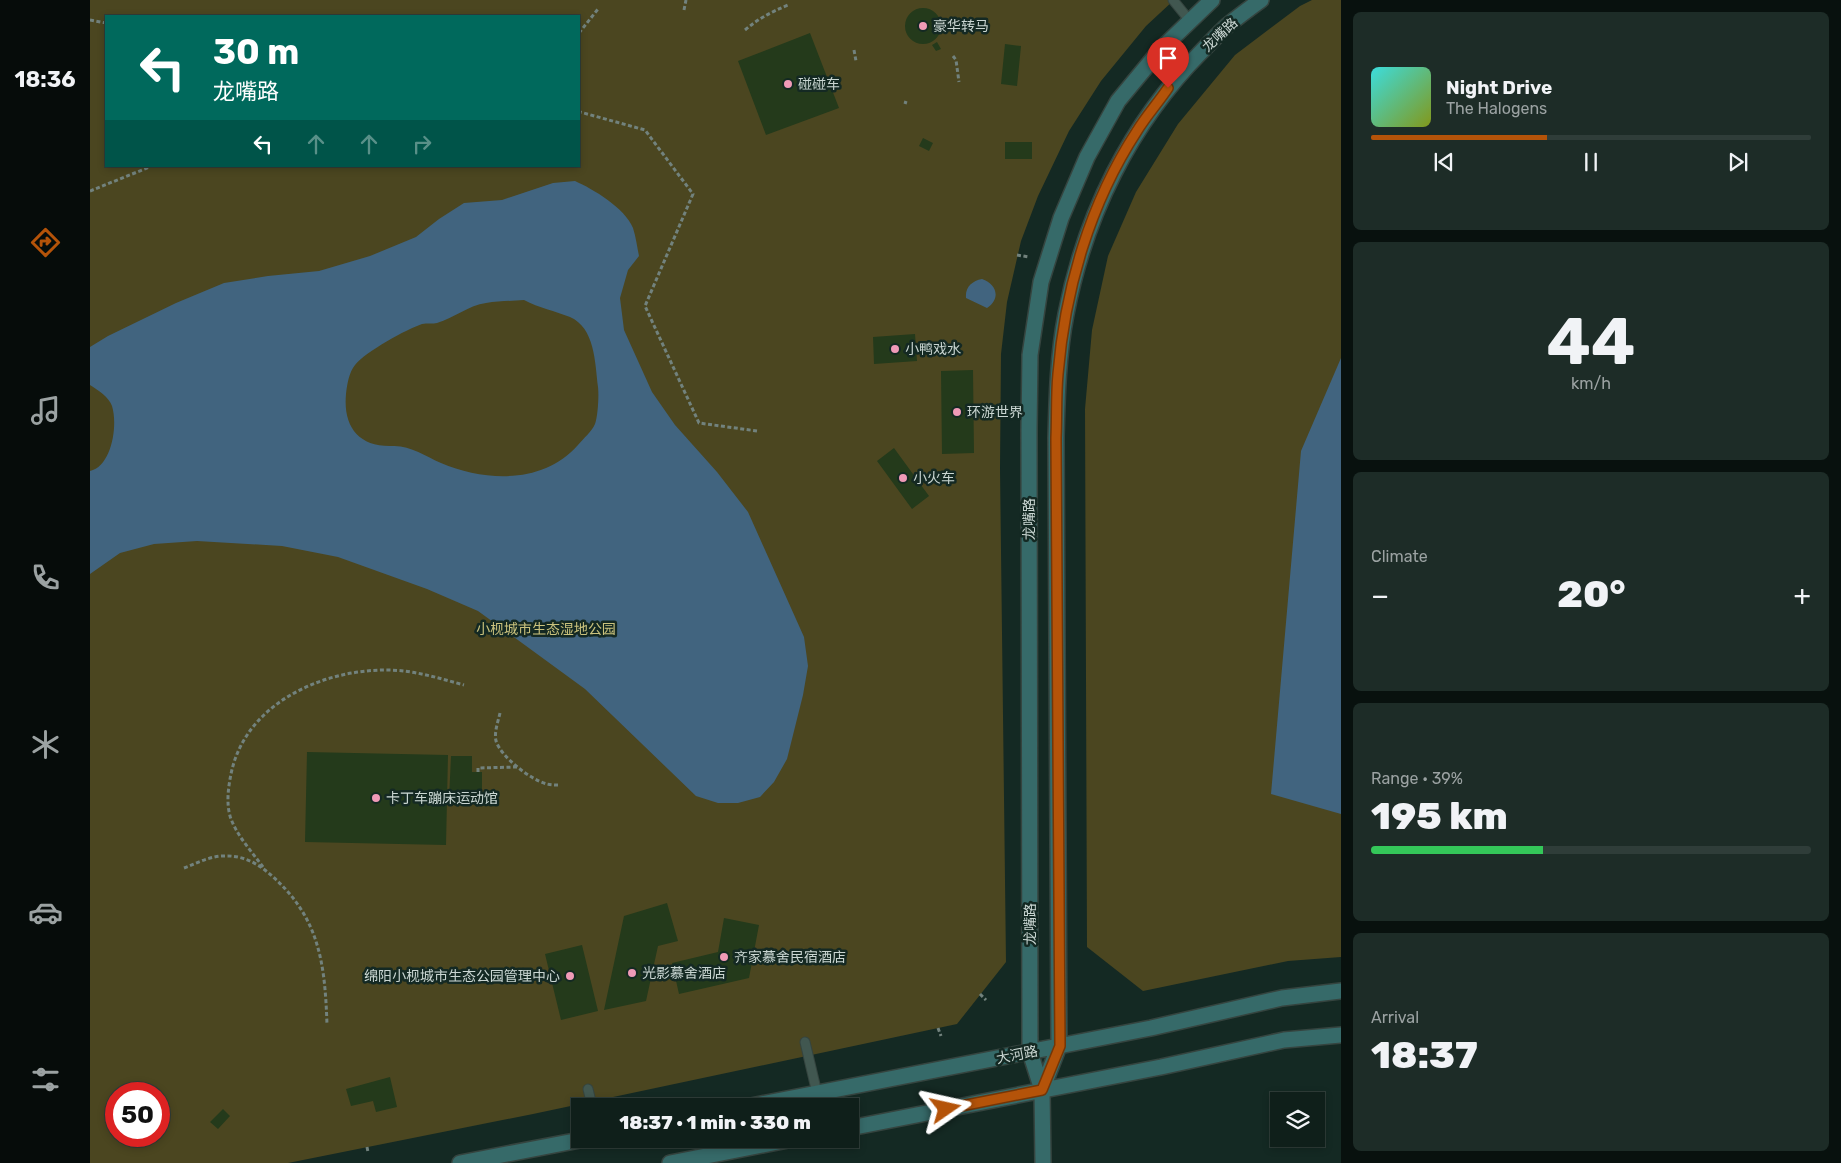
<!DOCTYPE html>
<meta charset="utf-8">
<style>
body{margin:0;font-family:Rubik,"Noto Sans SC",sans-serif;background:#1d2c27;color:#f1f3f6;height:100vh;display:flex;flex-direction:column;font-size:19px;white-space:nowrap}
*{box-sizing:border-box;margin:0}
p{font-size:16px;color:#9ba2a2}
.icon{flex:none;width:28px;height:28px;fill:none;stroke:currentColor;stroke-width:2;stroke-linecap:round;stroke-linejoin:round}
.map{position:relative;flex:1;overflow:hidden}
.sheet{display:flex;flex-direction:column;gap:12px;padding:12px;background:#08110e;width:500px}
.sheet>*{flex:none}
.hud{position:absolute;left:15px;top:15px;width:475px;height:152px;border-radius:0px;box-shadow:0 2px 8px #0003,0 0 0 1px #2f3d39;background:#00695c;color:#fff;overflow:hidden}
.controls{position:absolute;left:1180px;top:1092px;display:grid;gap:10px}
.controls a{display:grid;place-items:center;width:55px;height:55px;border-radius:0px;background:#0f1f1a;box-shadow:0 2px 8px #0003,0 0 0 1px #2f3d39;font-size:25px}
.speed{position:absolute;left:15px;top:1082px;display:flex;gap:10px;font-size:25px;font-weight:700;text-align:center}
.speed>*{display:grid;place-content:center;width:65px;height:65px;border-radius:50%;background:#0f1f1a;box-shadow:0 2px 8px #0003,0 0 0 1px #2f3d39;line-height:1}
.speed .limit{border:8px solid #d22;background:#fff;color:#111}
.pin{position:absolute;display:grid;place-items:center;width:42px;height:42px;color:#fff;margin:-51px -21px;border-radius:50% 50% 50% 0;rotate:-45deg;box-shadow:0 0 5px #0007}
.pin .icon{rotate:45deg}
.me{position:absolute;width:55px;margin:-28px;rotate:79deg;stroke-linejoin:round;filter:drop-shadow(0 0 4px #0008)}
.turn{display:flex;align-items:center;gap:18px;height:105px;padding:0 25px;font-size:22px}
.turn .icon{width:65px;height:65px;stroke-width:2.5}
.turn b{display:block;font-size:35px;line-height:42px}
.lanes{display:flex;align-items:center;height:48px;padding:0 25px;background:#0003;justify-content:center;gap:25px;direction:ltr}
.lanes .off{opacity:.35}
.big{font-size:38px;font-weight:800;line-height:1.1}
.sheet .tile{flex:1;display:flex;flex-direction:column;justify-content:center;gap:8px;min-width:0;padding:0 18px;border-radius:8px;background:#1d2c27}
.sheet .dial{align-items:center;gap:0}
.dial b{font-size:65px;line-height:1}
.song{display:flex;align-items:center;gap:15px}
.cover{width:60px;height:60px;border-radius:8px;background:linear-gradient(135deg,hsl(180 70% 55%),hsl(70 70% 35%))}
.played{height:5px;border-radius:2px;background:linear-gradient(90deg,#b45309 40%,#2f3d39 40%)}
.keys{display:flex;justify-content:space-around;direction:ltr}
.heat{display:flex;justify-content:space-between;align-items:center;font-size:28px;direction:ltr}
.charge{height:8px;border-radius:4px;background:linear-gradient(90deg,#34c759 39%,#2f3d39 0)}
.trip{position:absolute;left:481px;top:1098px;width:288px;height:50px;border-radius:0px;background:#0f1f1a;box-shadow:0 2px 8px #0003,0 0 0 1px #2f3d39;font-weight:800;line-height:50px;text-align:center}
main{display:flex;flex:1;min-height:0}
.dock{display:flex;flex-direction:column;width:90px;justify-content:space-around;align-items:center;background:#060c0a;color:#9ba2a2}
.dock .icon{width:35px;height:35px}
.dock .current{color:#b45309}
.dock b{font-size:22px;color:#f1f3f6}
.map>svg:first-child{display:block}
.green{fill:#4b4620;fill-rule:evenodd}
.water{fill:#41647f;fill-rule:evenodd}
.building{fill:#243a1b}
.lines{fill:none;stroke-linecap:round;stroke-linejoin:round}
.lane-casing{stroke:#35443f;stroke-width:11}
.secondary-casing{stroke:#35443f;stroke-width:18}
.path{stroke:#72827d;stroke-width:3;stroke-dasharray:4 2.5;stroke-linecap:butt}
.lane{stroke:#415750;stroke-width:9}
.secondary{stroke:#366a69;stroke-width:15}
.route-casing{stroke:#753606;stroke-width:12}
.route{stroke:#b45309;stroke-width:9}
.poi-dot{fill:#f09ab7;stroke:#142923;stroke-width:2}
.labels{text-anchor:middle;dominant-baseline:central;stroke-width:5;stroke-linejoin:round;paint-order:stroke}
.poi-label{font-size:14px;fill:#cad6d2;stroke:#142923;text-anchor:start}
.street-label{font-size:14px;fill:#cad6d2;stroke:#142923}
.park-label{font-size:14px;fill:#cac27d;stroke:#142923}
</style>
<main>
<nav class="dock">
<b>18:36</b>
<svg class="icon current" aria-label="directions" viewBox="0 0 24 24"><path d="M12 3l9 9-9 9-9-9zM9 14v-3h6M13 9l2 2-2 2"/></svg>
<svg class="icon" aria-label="music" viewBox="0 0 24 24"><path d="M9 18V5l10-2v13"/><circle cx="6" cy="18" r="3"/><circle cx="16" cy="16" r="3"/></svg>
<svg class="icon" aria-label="phone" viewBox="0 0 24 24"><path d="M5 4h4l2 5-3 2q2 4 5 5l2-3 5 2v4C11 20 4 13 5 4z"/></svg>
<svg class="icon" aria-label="climate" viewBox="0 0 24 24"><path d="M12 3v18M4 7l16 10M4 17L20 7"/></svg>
<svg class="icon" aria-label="car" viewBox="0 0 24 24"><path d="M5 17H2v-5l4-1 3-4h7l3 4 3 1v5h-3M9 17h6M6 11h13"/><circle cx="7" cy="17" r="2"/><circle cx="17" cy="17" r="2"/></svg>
<svg class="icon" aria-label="filters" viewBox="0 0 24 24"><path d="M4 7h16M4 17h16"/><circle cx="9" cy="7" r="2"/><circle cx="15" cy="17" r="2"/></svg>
</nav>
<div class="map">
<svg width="1251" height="1163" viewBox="0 0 1251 1163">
<rect width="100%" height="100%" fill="#142923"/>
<path class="green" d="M0 0H1084L1056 26 1011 81 979 131 948 196 931 241 917 302 911 354 910 468 916 962 867 1024 443 1114 198 1163H0ZM16 16H489V166H16ZM26 1094H69V1136H26Z
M1222 0H1251V957L1198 961 1053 991 997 947 995 409 1002 330 1018 256 1046 192 1088 124 1145 55 1210 6Z"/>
<path class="water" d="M485 181C503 189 535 208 543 228 546 237 547 247 549 256L538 270 530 298 534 330 562 392 585 425 627 472 658 512 714 637 718 666 713 695 697 759 684 782 670 797 648 803H628L606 796 495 689 388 611 337 589 248 557 192 546 107 541 64 544 30 553 0 574V471C22 466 28 425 22 406 19 397 8 390 0 385V347L18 336 86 303 134 283 178 276 229 271 280 256 326 237 349 219 374 203 412 200 463 183ZM434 300C449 308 465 311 480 317 505 328 505 362 508 387 509 395 508 416 505 424 502 431 493 439 488 445 454 484 396 482 351 463 335 456 320 445 302 446 268 447 253 426 256 394 257 385 259 372 265 365 275 352 317 329 332 324 337 323 343 324 347 323 364 318 379 305 396 303 409 301 422 301 434 300Z
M892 279C907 284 911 299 897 308L876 298C875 287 882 281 892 279Z
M1251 358V814L1181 794 1211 451Z"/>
<path class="building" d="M815 26a18 18 0 1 1 36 0a18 18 0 1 1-36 0Z
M720 33 749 108 676 135 648 61Z
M847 42 851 49 846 51 842 45Z
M915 44 931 46 927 86 911 84Z
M833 138 843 143 839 151 829 146Z
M915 142H942V159H915Z
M825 334 827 361 784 364 783 337Z
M883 370 884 453 852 454 851 371Z
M804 448 839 496 822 509 787 461Z
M217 752 358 755 356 845 215 842Z
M361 756H382V772H392V796H379V791L369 790V800H359Z
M577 903 588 941 568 946 556 1001 514 1010 534 916Z
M634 918 669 925 659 978 589 994 582 963 628 952Z
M492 945 508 1011 471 1020 455 954Z
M300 1077 307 1107 286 1112 283 1101 261 1106 256 1089Z
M133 1109 140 1116 128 1129 120 1122Z"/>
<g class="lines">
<g class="lane-casing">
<path id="lane" d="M1083 0 1100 21
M715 1042 727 1093
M498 1089 502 1106"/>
</g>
<g class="secondary-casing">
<path id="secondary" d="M952 1090 969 1046 966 438C967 397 968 355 976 314 995 215 1040 124 1111 52 1120 43 1128 34 1138 25 1148 17 1160 8 1171 0
M661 1106 1061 1028 1192 998 1251 991
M760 1128 1071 1067 1194 1040 1251 1035
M370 1163 495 1139
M580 1163 703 1139
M953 1163 952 1090 940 1052 939 429 940 355 951 282 971 218 997 157 1028 101 1071 49 1122 0"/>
</g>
<path class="path" d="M594 10 596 0
M0 20 16 23
M655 30C668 19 681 12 698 5
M489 33 508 9
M764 50 766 61
M863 56 866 60 869 82
M814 102 817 103
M489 110 490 112 555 130 603 194 555 306 609 423 667 431
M0 191 62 166
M927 255 939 257
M410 713C408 722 404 732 406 741 411 757 441 780 457 784 461 785 465 785 469 785
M388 772V768L427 767
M173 867C162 852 148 837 141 819 136 805 138 789 141 774 155 704 231 670 296 670 324 670 348 678 374 685
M94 868C107 863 120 856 134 856 153 855 169 864 182 876 230 918 235 965 237 1025
M890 994 896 1000
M848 1028 851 1036
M277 1147 278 1152"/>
<use href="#lane" class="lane"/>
<use href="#secondary" class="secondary"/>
</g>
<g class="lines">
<g class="route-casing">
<path id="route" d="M856 1109 952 1090 970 1046 966 438C967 417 966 395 968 374 975 289 1000 203 1047 131 1056 116 1068 103 1078 88"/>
</g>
<use href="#route" class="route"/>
</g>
<g class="poi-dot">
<circle cx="833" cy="26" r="5"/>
<circle cx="698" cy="84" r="5"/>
<circle cx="805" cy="349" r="5"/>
<circle cx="867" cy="412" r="5"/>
<circle cx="813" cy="478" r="5"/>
<circle cx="286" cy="798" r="5"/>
<circle cx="634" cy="957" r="5"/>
<circle cx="542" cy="973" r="5"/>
<circle cx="480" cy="976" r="5"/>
</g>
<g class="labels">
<g class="poi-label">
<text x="843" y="26">豪华转马</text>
<text x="708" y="84">碰碰车</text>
<text x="815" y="349">小鸭戏水</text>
<text x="877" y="412">环游世界</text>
<text x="823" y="478">小火车</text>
<text x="296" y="798">卡丁车蹦床运动馆</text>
<text x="644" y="957">齐家慕舍民宿酒店</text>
<text x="552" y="973">光影慕舍酒店</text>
<text x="470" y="976" text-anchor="end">绵阳小枧城市生态公园管理中心</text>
</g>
<g class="street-label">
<text transform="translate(1130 35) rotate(-43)">龙嘴路</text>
<text transform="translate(939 519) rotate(-90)">龙嘴路</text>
<text transform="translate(940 924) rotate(-90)">龙嘴路</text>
<text transform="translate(927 1055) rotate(-11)">大河路</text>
</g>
<g class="park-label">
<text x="456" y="629">小枧城市生态湿地公园</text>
</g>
</g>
</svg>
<div class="controls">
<a><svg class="icon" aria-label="layers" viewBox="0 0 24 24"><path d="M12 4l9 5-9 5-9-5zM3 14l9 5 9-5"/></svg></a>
</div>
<div class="speed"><div class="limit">50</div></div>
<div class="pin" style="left:1078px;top:88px;background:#d93025"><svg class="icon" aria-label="arrive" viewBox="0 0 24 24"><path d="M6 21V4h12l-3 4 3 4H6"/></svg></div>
<svg class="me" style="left:856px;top:1109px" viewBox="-20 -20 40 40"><path d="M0-17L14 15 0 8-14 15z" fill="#b45309" stroke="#fff" stroke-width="4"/></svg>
<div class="trip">18:37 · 1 min · 330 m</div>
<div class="hud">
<div class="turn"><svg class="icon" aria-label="left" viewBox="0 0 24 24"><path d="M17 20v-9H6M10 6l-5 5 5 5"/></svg><div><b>30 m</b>龙嘴路</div></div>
<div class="lanes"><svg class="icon" aria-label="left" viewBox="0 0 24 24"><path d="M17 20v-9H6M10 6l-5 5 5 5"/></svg><svg class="icon off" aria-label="ahead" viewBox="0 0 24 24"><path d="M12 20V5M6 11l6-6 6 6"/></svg><svg class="icon off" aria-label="ahead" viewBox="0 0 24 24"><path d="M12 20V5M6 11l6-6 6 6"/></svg><svg class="icon off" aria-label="right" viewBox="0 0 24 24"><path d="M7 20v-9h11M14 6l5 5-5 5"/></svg></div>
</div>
</div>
<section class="sheet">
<div class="tile">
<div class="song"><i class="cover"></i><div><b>Night Drive</b><p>The Halogens</p></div></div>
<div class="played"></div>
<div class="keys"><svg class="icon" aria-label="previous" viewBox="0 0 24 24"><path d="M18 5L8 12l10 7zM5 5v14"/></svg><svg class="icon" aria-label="pause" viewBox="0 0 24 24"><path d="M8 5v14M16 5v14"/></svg><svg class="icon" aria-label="next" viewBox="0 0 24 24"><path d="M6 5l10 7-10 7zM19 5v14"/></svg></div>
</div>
<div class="tile dial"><b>44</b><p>km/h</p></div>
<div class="tile"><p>Climate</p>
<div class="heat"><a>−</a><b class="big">20°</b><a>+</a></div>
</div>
<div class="tile"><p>Range · 39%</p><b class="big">195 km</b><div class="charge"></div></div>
<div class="tile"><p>Arrival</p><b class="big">18:37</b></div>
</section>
</main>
